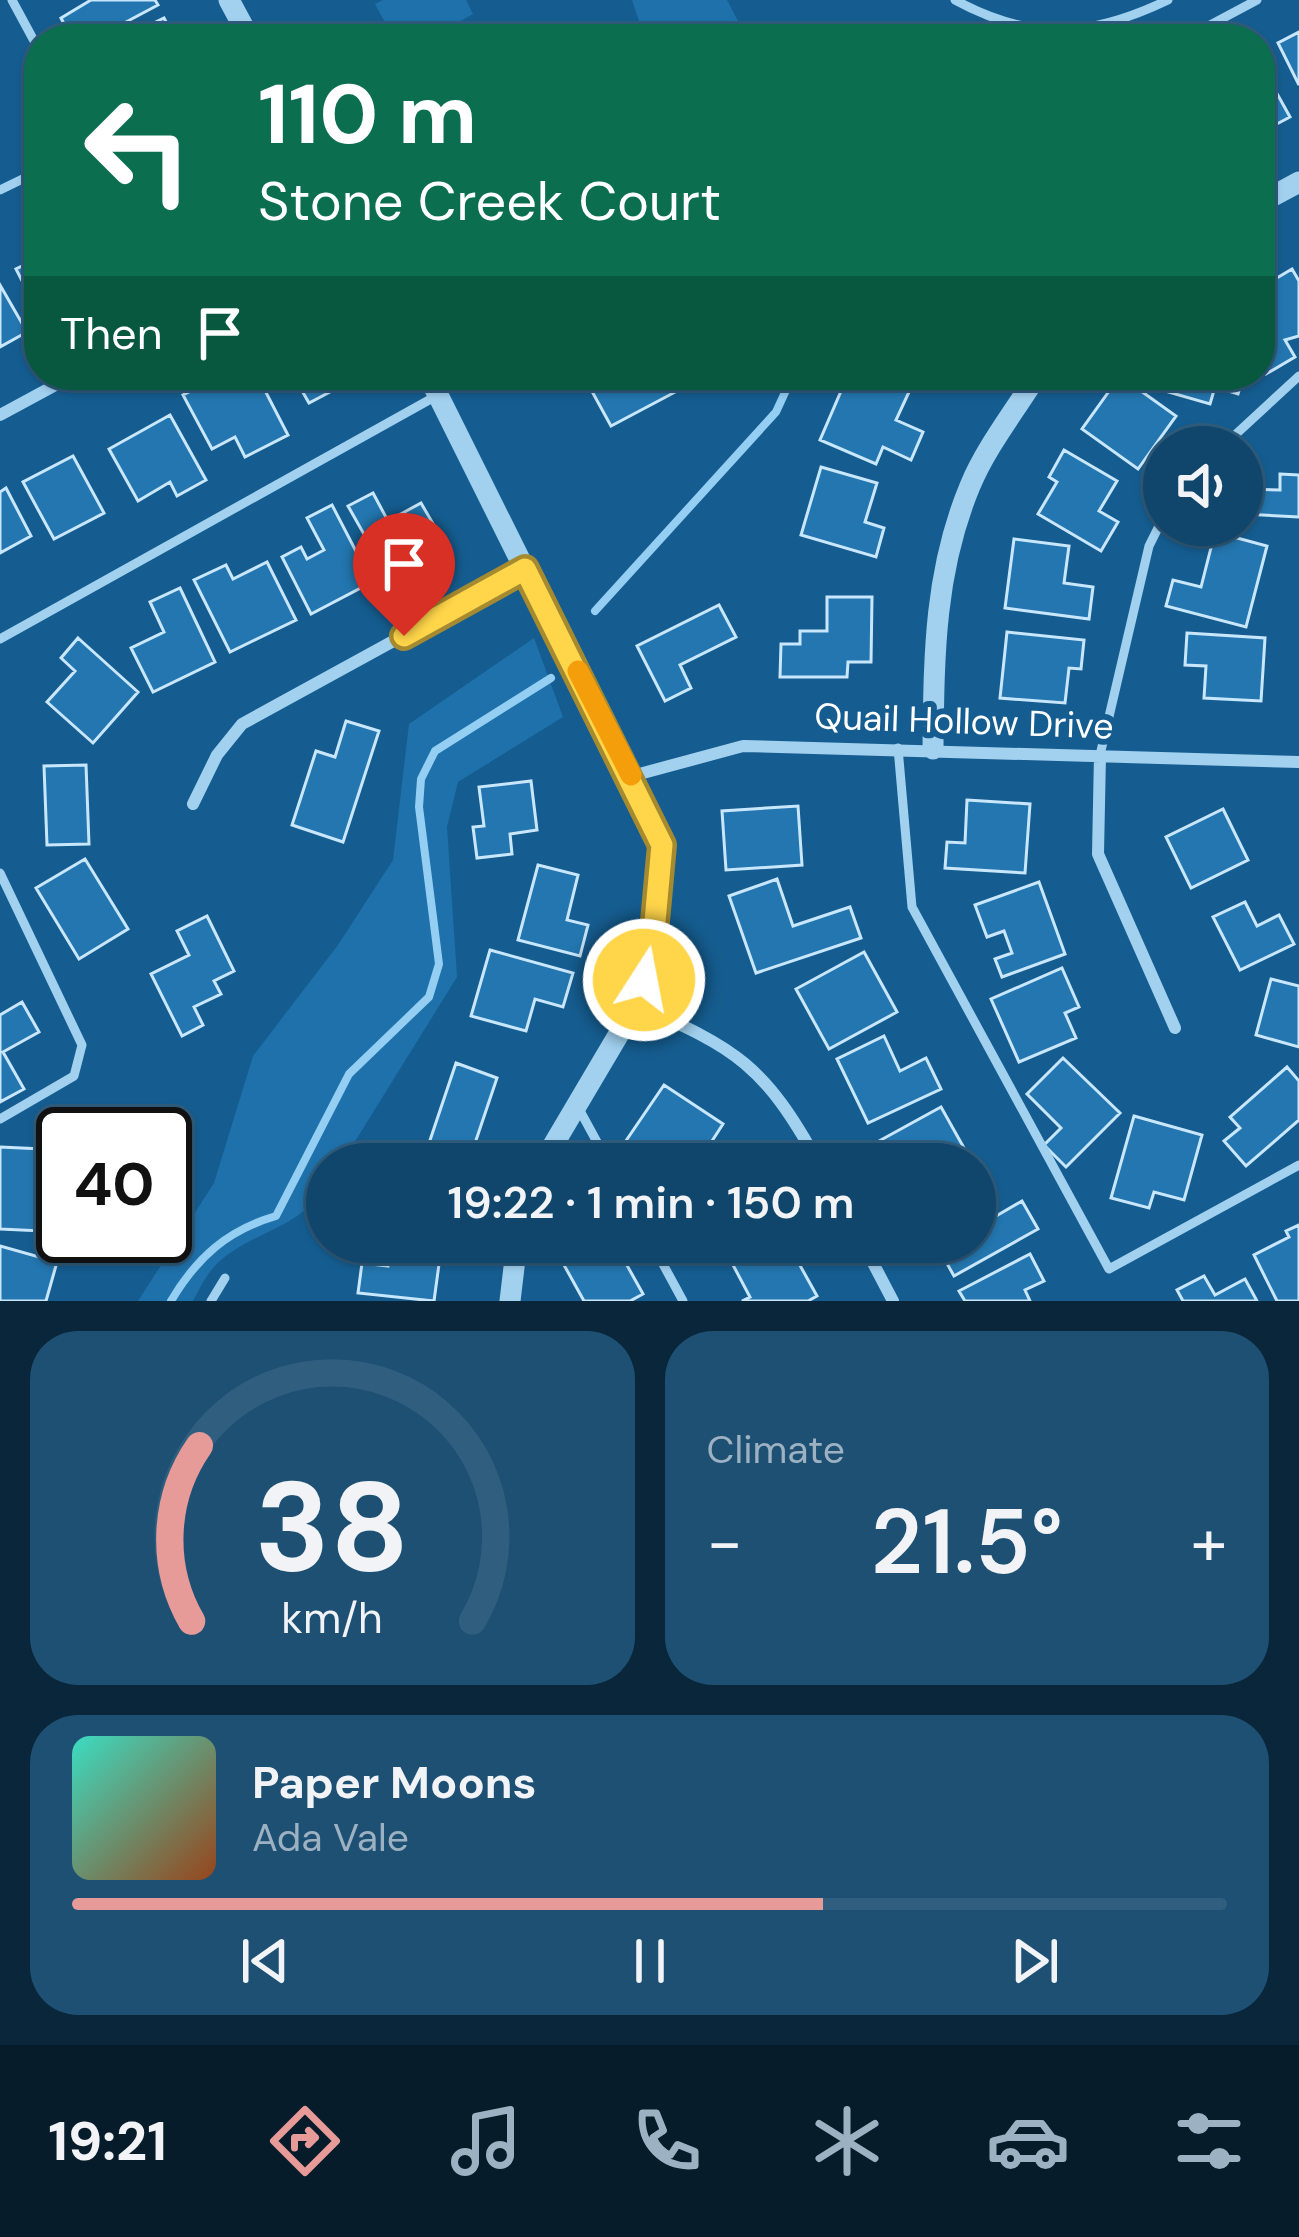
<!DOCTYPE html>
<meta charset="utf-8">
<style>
body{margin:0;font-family:"DM Sans",sans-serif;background:#1e5074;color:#f1f3f6;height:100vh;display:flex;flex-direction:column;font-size:45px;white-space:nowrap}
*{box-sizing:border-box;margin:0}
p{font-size:39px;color:#9cb1c2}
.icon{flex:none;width:66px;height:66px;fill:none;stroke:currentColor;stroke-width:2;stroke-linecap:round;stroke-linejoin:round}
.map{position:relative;height:1301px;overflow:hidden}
.panel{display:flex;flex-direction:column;gap:30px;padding:30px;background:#09263b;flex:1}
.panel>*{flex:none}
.hud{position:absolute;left:24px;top:24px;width:1251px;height:366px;border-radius:48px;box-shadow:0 3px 9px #0004,0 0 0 3px #305e7f;background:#0b6e4f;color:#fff;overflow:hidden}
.tools{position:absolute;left:1143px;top:426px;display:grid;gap:24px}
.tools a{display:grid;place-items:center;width:120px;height:120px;border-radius:50%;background:#10466c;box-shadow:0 3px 9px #0004,0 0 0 3px #305e7f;font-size:60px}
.speed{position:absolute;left:36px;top:1107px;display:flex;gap:24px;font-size:60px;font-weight:700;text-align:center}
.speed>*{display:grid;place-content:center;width:156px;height:156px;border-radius:50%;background:#10466c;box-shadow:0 3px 9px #0004,0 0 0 3px #305e7f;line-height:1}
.speed .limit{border:6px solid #111;border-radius:18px;background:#fff;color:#111}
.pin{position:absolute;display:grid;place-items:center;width:102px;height:102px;color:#fff;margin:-123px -51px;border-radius:50% 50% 50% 0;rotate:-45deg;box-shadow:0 0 12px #0007}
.pin .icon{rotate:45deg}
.me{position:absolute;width:132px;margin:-66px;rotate:11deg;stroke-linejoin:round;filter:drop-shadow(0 0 9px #0008)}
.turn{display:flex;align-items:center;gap:42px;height:252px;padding:0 36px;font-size:54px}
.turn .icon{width:156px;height:156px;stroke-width:2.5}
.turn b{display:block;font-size:84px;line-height:102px}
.then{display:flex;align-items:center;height:114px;padding:0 36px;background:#0003;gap:24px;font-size:45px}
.big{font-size:90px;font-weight:600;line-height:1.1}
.panel .tile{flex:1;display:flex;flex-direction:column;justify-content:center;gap:18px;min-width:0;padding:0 42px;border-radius:48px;background:#1e5074}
.panel .dial{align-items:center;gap:0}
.dial svg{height:312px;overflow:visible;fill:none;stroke:#305e7f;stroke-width:7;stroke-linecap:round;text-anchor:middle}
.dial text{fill:#f1f3f6;stroke:none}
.song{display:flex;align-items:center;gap:36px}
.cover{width:144px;height:144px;border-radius:18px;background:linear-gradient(135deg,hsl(170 70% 55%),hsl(20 70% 35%))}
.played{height:12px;border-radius:6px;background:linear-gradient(90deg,#e69b98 65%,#305e7f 65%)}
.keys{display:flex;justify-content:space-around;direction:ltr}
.heat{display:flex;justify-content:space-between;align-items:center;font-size:66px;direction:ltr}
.panel .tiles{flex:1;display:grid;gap:30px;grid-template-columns:1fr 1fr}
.tile:last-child{grid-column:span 2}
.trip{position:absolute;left:306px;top:1143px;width:690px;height:120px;border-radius:60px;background:#10466c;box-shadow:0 3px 9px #0004,0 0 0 3px #305e7f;font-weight:600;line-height:120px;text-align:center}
.tab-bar{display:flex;height:192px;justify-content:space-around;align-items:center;background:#061c2b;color:#9cb1c2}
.tab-bar .icon{width:84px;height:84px}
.tab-bar .active{color:#e69b98}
.tab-bar b{font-size:54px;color:#f1f3f6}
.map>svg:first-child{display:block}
.green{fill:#1e71aa}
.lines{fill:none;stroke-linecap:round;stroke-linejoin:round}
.stream{stroke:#94cef3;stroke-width:8}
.building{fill:#2376af;stroke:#c9e7fc;stroke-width:3}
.service{stroke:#a2d1f0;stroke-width:9}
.minor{stroke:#a2d1f0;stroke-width:12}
.tertiary{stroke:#a2d1f0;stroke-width:21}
.route-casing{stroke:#a68a30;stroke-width:30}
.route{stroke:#ffd54a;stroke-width:21}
.slow{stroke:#f59e0b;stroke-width:21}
.labels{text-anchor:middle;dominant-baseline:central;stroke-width:12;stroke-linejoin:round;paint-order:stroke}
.street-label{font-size:36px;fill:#fff;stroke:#155d90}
</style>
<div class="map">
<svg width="1299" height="1301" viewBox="0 0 1299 1301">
<rect width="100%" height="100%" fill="#155d90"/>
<path class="green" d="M383 0H466L473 14 428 39H394L375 4Z
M632 0H727L747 38 645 39Z
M534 638 563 717 458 782 447 827 457 977 341 1164H327C327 1227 247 1228 213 1268 205 1277 199 1290 193 1301H138L214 1183 253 1056 338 945 393 860 409 724Z"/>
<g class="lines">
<path class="stream" d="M595 611 776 412 793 375
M171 1301C197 1257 228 1230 276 1216L349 1074 429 997 439 964 419 807 421 779 435 751 551 678"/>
</g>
<path class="building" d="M91 0H155L158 5 94 39H72L61 18Z
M164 18 175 39H121Z
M1299 32V85L1278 43Z
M1260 63 1290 117 1260 133Z
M39 258V314L16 269Z
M1292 269 1299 281V336L1285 340 1295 357 1266 374 1260 363V288Z
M0 285 27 332 0 347Z
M223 375H257L288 435 245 457 235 437 212 449 183 395Z
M293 375H359L360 376 309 403Z
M583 375H671L679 390 611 426Z
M848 375H869L909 392 896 420 923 432 911 460 883 447 876 464 820 440Z
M1147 375H1244L1238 394 1215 387 1210 404 1144 385Z
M1120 376 1176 416 1138 469 1082 429Z
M170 415 206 480 177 496 170 482 138 501 109 449Z
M1064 450 1117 481 1099 511 1118 522 1101 551 1038 514 1057 482 1049 477Z
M73 456 104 513 54 539 23 482Z
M821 467 877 483 865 522 884 528 876 557 801 535Z
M1280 474 1299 475V517L1244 514 1245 489 1280 490Z
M6 488 31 536 0 553V492Z
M373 493 388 521 421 503 443 541 386 573 348 506Z
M332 505 372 582 311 614 282 557 301 547 307 559 324 550 307 518Z
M1215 532 1267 546 1246 627 1166 606 1173 580 1201 587Z
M1014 539 1069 546 1064 583 1093 587 1089 619 1005 608Z
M267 562 296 620 230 652 194 580 226 565 233 579Z
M180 588 215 662 153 692 131 648 164 632 150 602Z
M827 597H872L871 662H848L847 677H780L781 644H800V631H827Z
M719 605 736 637 680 665 691 688 665 701 637 646Z
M1007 632 1084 640 1081 669 1069 668 1065 703 1000 698Z
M1187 633 1265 638 1261 701 1204 698 1206 666 1185 665Z
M78 638 138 692 93 743 47 702 75 671 61 658Z
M346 721 379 731 343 842 292 825 316 751 335 757Z
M86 765 89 844 47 845 44 766Z
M531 781 537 830 510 834 512 854 477 858 473 827 484 826 479 787Z
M967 800 1030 804 1025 873 945 868 947 842 965 843Z
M798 806 802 865 726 870 722 811Z
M1223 809 1248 860 1191 888 1166 837Z
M85 859 128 929 79 959 36 888Z
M538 865 578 875 567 920 588 925 580 956 518 940Z
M777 879 793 926 850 907 861 938 756 973 729 896Z
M1039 882 1065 954 1002 977 995 959 1012 953 1004 931 987 937 975 905Z
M1245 902 1257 926 1279 915 1294 944 1240 970 1213 917Z
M207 916 234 971 214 981 221 994 194 1007 203 1025 182 1036 151 974 189 955 177 931Z
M490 950 573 973 563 1007 535 999 526 1031 471 1016Z
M864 952 897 1012 829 1049 796 989Z
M1062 968 1079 1007 1065 1013 1076 1038 1019 1062 991 999Z
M1271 979 1299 986V1047L1256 1035Z
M22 1002 39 1032 3 1052 24 1089 0 1102V1015Z
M884 1036 900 1071 926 1058 941 1089 868 1123 837 1059Z
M1063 1058 1120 1113 1066 1167 1044 1145 1061 1128 1027 1094Z
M456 1063 497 1078 468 1164H422Z
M1287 1067 1299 1081V1120L1246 1166 1224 1141 1240 1128 1230 1117Z
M664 1085 723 1124 697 1164H666L656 1157 652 1164H639L619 1151Z
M941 1107 973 1164H892L879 1141Z
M1134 1116 1202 1135 1184 1200 1154 1192 1149 1208 1111 1198Z
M0 1147 63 1150V1232L0 1229Z
M975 1190 991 1219 1022 1201 1038 1229 954 1276 935 1242H975Z
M1299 1225V1301H1277L1254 1255 1289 1237 1286 1231Z
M391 1242H442L434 1301 358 1293 362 1263 388 1266Z
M580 1242H614L643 1294 630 1301H584L564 1265 586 1252Z
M697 1242H741L708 1261Z
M776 1242H787L817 1296 808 1301H742L750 1297 733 1265Z
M0 1246 57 1262 46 1301H0Z
M1030 1254 1044 1281 1025 1290 1030 1301H965L959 1291Z
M1204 1276 1215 1295 1245 1279 1257 1301H1183L1177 1290Z"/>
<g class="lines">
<path class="service" d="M12 0 39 50
M955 0C1032 42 1091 37 1168 0
M1184 39 1257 0
M0 190 39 171
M1222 447 1299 376
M0 639 438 395
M898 748 912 907 1109 1269 1299 1165
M1100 755 1149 546 1164 516
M0 873 82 1045 74 1076 0 1119
M579 1109 609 1164
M651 1242 683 1301
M211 1301 225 1278"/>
<path class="minor" d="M0 415 74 375
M1100 755 1098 854 1175 1028
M632 776 743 746 1299 762
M193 804 217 755 242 724 525 569
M636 1005C737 1048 765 1066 819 1164
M862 1242 893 1301"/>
<path class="tertiary" d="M229 0 250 39
M1260 203 1299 182
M428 375 662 845 652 954 636 1005 542 1164
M933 749C934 657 934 572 970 486 986 447 1015 411 1037 375
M510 1301 517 1242"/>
</g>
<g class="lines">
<g class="route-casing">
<path id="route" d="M404 636 525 569 662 845 652 954 644 980"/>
</g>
<use href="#route" class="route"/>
<path class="slow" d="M578 671 631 775"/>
</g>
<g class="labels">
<g class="street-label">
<text transform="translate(964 721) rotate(2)">Quail Hollow Drive</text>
</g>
</g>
</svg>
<div class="tools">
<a><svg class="icon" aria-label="sound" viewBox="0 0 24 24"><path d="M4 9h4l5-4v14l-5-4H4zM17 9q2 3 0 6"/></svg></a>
</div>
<div class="speed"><div class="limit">40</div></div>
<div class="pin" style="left:404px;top:636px;background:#d93025"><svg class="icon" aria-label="arrive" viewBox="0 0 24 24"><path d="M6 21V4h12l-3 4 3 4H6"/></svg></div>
<svg class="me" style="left:644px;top:980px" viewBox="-20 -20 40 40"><circle r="17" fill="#ffd54a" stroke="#fff" stroke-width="3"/><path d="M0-11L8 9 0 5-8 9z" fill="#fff"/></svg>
<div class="trip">19:22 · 1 min · 150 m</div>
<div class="hud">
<div class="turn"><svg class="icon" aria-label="left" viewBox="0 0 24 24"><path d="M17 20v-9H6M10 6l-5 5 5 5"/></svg><div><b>110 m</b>Stone Creek Court</div></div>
<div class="then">Then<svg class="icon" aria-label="arrive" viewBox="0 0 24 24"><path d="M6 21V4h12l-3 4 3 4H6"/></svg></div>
</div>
</div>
<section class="panel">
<div class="tiles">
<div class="tile dial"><svg viewBox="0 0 100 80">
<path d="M14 69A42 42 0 1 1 86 69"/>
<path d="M14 69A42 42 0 0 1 16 24" stroke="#e69b98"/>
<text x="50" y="56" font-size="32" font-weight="700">38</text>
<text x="50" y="72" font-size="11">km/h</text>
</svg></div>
<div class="tile"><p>Climate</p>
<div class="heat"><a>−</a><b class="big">21.5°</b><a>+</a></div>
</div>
<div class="tile">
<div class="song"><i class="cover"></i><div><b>Paper Moons</b><p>Ada Vale</p></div></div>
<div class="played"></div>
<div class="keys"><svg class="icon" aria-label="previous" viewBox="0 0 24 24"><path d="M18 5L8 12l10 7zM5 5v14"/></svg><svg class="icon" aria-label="pause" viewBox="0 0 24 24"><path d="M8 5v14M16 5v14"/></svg><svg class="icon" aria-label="next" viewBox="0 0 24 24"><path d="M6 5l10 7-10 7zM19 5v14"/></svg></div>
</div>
</div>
</section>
<nav class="tab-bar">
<b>19:21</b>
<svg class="icon active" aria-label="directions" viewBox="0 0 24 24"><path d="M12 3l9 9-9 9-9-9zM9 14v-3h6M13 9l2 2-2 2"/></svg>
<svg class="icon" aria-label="music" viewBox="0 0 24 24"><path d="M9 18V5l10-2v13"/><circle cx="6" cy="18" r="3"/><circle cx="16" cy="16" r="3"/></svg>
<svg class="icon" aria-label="phone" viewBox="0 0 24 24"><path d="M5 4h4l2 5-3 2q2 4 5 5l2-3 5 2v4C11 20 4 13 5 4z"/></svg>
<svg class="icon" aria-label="climate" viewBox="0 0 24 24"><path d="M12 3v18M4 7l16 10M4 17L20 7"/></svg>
<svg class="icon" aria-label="car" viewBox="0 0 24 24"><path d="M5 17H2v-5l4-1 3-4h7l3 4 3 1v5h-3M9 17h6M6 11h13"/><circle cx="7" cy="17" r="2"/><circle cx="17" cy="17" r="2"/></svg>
<svg class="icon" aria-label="filters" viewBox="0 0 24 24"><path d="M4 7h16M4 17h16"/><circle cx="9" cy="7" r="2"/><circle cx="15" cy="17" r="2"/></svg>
</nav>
